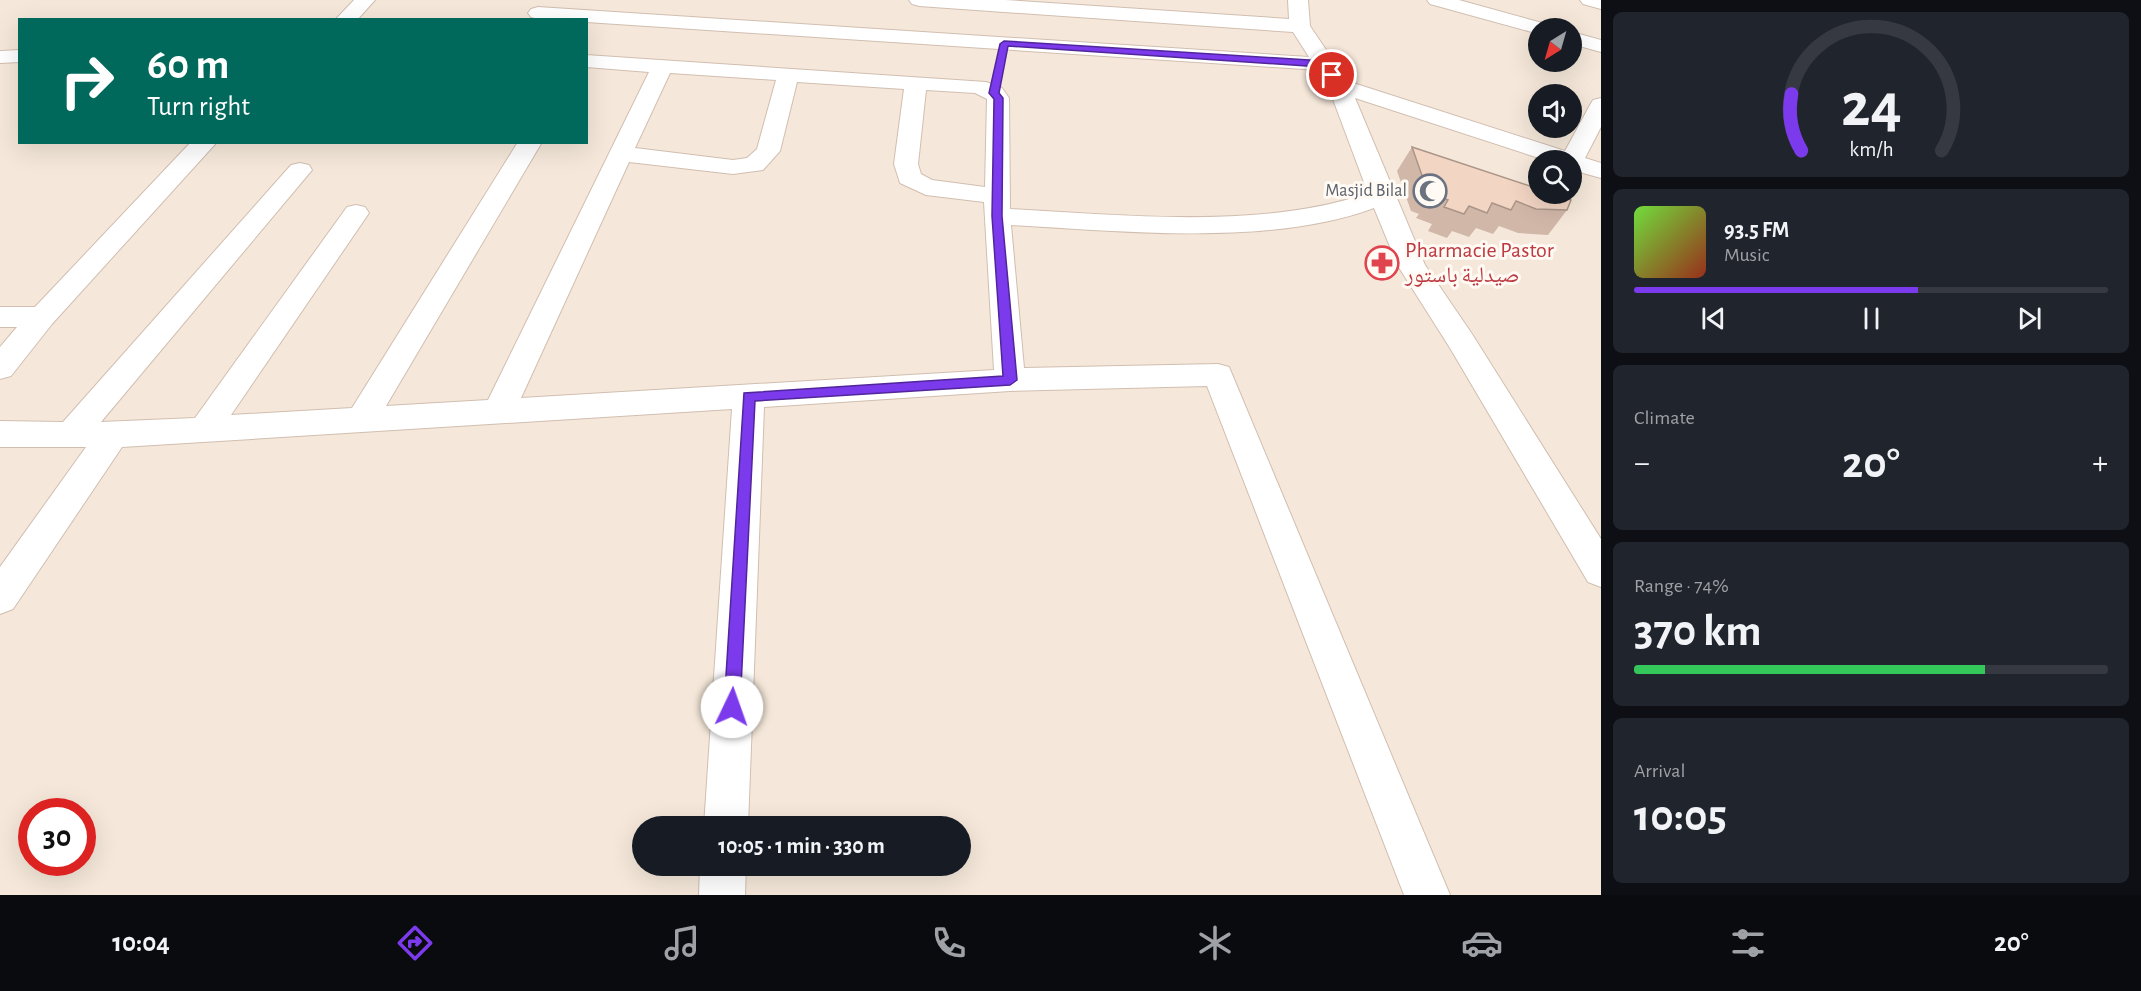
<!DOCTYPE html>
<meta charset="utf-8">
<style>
body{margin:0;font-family:"Alegreya Sans","Noto Naskh Arabic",sans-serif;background:#20242c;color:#f1f3f6;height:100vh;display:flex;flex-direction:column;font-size:22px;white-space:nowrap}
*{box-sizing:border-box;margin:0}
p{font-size:20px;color:#9ea1a6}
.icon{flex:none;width:33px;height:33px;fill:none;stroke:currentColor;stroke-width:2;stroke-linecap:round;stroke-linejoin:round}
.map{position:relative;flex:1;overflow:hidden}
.panel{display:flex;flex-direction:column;gap:12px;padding:12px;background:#0d0f14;width:540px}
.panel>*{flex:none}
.top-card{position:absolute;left:18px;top:18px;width:570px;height:126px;border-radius:0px;box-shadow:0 6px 24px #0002;background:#00695c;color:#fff;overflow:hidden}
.needle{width:39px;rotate:217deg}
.fabs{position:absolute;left:1528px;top:18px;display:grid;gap:12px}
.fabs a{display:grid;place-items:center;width:54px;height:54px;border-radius:50%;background:#171b24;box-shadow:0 6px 24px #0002;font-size:30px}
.speed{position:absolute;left:18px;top:798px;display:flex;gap:12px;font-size:30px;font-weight:700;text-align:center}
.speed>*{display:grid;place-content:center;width:78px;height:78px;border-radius:50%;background:#171b24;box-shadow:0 6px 24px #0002;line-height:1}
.speed .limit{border:9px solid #d22;background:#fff;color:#111}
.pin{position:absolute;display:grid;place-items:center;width:51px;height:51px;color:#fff;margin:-26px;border:3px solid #fff;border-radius:50%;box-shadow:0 2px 6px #0007}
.me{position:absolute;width:66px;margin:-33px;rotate:3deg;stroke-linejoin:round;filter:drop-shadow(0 0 4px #0008)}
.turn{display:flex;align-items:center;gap:21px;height:126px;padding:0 30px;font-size:27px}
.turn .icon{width:78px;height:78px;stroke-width:2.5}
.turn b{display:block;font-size:42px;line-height:51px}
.big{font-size:45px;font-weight:600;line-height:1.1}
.panel .tile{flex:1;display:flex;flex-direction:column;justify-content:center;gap:9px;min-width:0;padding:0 21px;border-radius:9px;background:#20242c}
.panel .dial{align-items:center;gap:0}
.dial svg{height:156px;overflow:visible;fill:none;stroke:#363941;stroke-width:7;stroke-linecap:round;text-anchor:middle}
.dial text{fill:#f1f3f6;stroke:none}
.song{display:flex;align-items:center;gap:18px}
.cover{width:72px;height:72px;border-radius:9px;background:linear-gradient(135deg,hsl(100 70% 55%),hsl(10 70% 35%))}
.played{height:6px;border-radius:3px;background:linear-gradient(90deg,#7c3aed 60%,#363941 60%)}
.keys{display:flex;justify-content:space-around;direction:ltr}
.heat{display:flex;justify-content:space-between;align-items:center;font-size:33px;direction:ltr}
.charge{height:9px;border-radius:4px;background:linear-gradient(90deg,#34c759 74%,#363941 0)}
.trip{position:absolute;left:632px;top:816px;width:339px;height:60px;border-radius:30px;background:#171b24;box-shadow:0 6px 24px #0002;font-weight:600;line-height:60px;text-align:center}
.dock{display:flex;height:96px;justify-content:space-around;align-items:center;background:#090b0e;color:#9ea1a6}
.dock .icon{width:42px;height:42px}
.dock .active{color:#7c3aed}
.dock b{font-size:27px;color:#f1f3f6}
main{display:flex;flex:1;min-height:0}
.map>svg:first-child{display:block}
.residential{fill:#f5e8da;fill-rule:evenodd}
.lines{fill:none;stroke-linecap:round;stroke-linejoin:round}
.minor-casing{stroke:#d1beb0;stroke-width:2}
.minor{fill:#fff;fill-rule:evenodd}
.wall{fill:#d1b7a8}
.building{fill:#f3d5c3;stroke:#aa9588;stroke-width:1.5}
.route{fill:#7c3aed;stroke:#51269a;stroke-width:1.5}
.labels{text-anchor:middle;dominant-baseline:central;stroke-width:6;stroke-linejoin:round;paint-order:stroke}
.far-worship-label{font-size:18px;fill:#5b616d;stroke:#fffaf3;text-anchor:end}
.health-label{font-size:22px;fill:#be3a42;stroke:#fffaf3;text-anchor:start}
</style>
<main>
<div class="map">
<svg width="1601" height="895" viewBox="0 0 1601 895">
<rect width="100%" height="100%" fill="#fdf6ec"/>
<path class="residential" d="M0 0H1601V895H0ZM20 20H586V142H20ZM1539 28H1572V62H1539ZM1539 94H1572V128H1539ZM1539 160H1572V194H1539ZM32 812H82V862H32ZM642 826H960V866H642Z"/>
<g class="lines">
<g class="minor-casing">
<path id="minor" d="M354 0H375L357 20H335Z
M909 0H1005L1289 19 1288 0H1308L1310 26 1347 81 1565 151 1590 105 1593 100 1601 98V127L1585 158 1601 163V178L1572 170V160H1545L1355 98 1425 265 1472 334 1601 539V587L1588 582 1450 348 1398 266 1374 208C1269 247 1122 231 1011 225L1024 368 1218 364 1229 367 1450 895H1404L1207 386 1010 391 764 407 748 826H704L732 409 122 447 13 609 0 614V567L86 447H0V421L63 422 291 165 300 163 309 165 312 170 101 422 195 418 347 207 356 205 365 207 369 213 231 415 352 408 518 142H542L386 406 488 400 649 72 586 67V55L986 82 1002 88 1009 98 1010 209C1121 215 1263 230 1368 193L1328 86 1318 70 586 22V20L538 19 531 17 528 13 531 9 538 7 1309 57 1293 32 919 6 912 4ZM670 73 776 80 757 149 747 158 733 160 635 148ZM797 82 904 89 894 164 900 183 926 195 984 202 994 370 521 398 629 162 733 174 763 170 780 151ZM926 90 975 93 987 99 985 187 932 180 921 174 918 164Z
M1427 0H1459L1546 24 1549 28H1539V34L1430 4Z
M1580 0H1601V9L1583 4Z
M1572 32 1601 40V52L1572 44Z
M20 50V62L0 63V51Z
M191 142H217L52 324 11 376 0 379V347L17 327H0V307H35Z
M700 866H746L745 895H699Z"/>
</g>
<use href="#minor" class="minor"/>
</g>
<path class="wall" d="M1412 147 1567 210 1548 235 1518 233 1499 226 1493 234 1476 228 1469 237 1452 231 1447 238 1428 231 1432 224 1416 218 1419 214 1411 211 1397 171Z"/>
<path class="building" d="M1412 147 1539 189V194H1553L1571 200 1567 210 1536 209 1516 201 1511 210 1492 203 1487 213 1469 206 1464 214 1444 207 1448 200 1432 194 1435 190 1426 187Z"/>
<path class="route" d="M1004 41 1325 61 1328 62 1336 75 1329 77 1322 67 1008 46 999 93 1003 98 1002 216 1017 380 1010 385 755 401 740 707 738 713 732 715 726 713 724 707 744 393 1003 376 992 216 994 99 989 93 1000 44Z"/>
<defs>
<g id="mosque-ring" transform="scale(1.725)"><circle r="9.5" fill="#fffaf3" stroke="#6b7280" stroke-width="1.5"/><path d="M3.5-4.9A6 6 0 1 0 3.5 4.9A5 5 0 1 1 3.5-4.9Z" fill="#6b7280"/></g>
<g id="pharmacy-ring" transform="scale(1.725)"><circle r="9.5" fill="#fffaf3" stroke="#e0444e" stroke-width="1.5"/><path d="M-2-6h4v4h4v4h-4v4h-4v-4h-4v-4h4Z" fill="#e0444e"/></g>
</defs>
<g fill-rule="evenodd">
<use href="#mosque-ring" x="1430" y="191"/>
<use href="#pharmacy-ring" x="1382" y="263"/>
</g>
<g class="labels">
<g class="far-worship-label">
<text x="1407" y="191">Masjid Bilal</text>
</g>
<g class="health-label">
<text x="1405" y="250">Pharmacie Pastor<tspan x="1405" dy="25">صيدلية باستور</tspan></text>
</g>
</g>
</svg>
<div class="fabs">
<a><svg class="needle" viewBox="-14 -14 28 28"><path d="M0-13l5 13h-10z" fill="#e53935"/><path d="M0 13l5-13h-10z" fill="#9ea1a6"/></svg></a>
<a><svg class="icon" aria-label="sound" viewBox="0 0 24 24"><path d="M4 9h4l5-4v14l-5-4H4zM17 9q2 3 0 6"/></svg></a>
<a><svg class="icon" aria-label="search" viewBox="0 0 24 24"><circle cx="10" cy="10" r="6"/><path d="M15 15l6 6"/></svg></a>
</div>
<div class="speed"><div class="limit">30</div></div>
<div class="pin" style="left:1332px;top:75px;background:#d93025"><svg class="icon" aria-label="arrive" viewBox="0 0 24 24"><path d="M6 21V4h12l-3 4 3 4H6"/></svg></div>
<svg class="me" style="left:732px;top:707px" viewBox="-20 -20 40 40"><circle r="19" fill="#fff"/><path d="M0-13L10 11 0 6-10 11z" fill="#7c3aed"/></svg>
<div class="trip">10:05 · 1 min · 330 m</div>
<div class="top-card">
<div class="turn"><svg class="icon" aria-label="right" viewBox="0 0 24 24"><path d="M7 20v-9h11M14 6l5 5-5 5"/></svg><div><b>60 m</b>Turn right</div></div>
</div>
</div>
<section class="panel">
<div class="tile dial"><svg viewBox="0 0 100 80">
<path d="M14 69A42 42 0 1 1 86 69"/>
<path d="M14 69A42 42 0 0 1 9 40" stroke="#7c3aed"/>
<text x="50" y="56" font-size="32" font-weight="700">24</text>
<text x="50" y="72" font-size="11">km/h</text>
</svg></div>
<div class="tile">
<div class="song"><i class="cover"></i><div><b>93.5 FM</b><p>Music</p></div></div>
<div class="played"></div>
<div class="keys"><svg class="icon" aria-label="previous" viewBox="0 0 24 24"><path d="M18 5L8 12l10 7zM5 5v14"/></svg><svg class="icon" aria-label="pause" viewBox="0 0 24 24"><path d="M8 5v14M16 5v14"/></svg><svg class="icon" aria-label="next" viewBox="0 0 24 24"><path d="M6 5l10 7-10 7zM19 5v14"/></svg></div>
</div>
<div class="tile"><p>Climate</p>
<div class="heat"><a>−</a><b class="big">20°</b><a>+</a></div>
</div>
<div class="tile"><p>Range · 74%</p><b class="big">370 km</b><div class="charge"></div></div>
<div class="tile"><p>Arrival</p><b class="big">10:05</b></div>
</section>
</main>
<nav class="dock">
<b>10:04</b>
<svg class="icon active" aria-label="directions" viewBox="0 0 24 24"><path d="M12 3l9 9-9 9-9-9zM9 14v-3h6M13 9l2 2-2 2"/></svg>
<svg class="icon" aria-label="music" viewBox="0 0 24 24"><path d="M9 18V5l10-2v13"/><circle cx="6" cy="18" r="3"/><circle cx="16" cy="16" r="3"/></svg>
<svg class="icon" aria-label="phone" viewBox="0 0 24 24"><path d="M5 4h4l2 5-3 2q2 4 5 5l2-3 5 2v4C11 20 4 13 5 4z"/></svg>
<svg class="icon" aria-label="climate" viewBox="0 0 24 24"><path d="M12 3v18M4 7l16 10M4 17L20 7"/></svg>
<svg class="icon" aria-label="car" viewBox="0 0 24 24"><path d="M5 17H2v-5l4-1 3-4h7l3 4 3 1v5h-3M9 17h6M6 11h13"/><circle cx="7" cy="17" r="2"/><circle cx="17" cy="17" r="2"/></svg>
<svg class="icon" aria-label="filters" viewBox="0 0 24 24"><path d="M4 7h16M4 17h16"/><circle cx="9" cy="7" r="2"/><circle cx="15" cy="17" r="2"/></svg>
<b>20°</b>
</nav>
